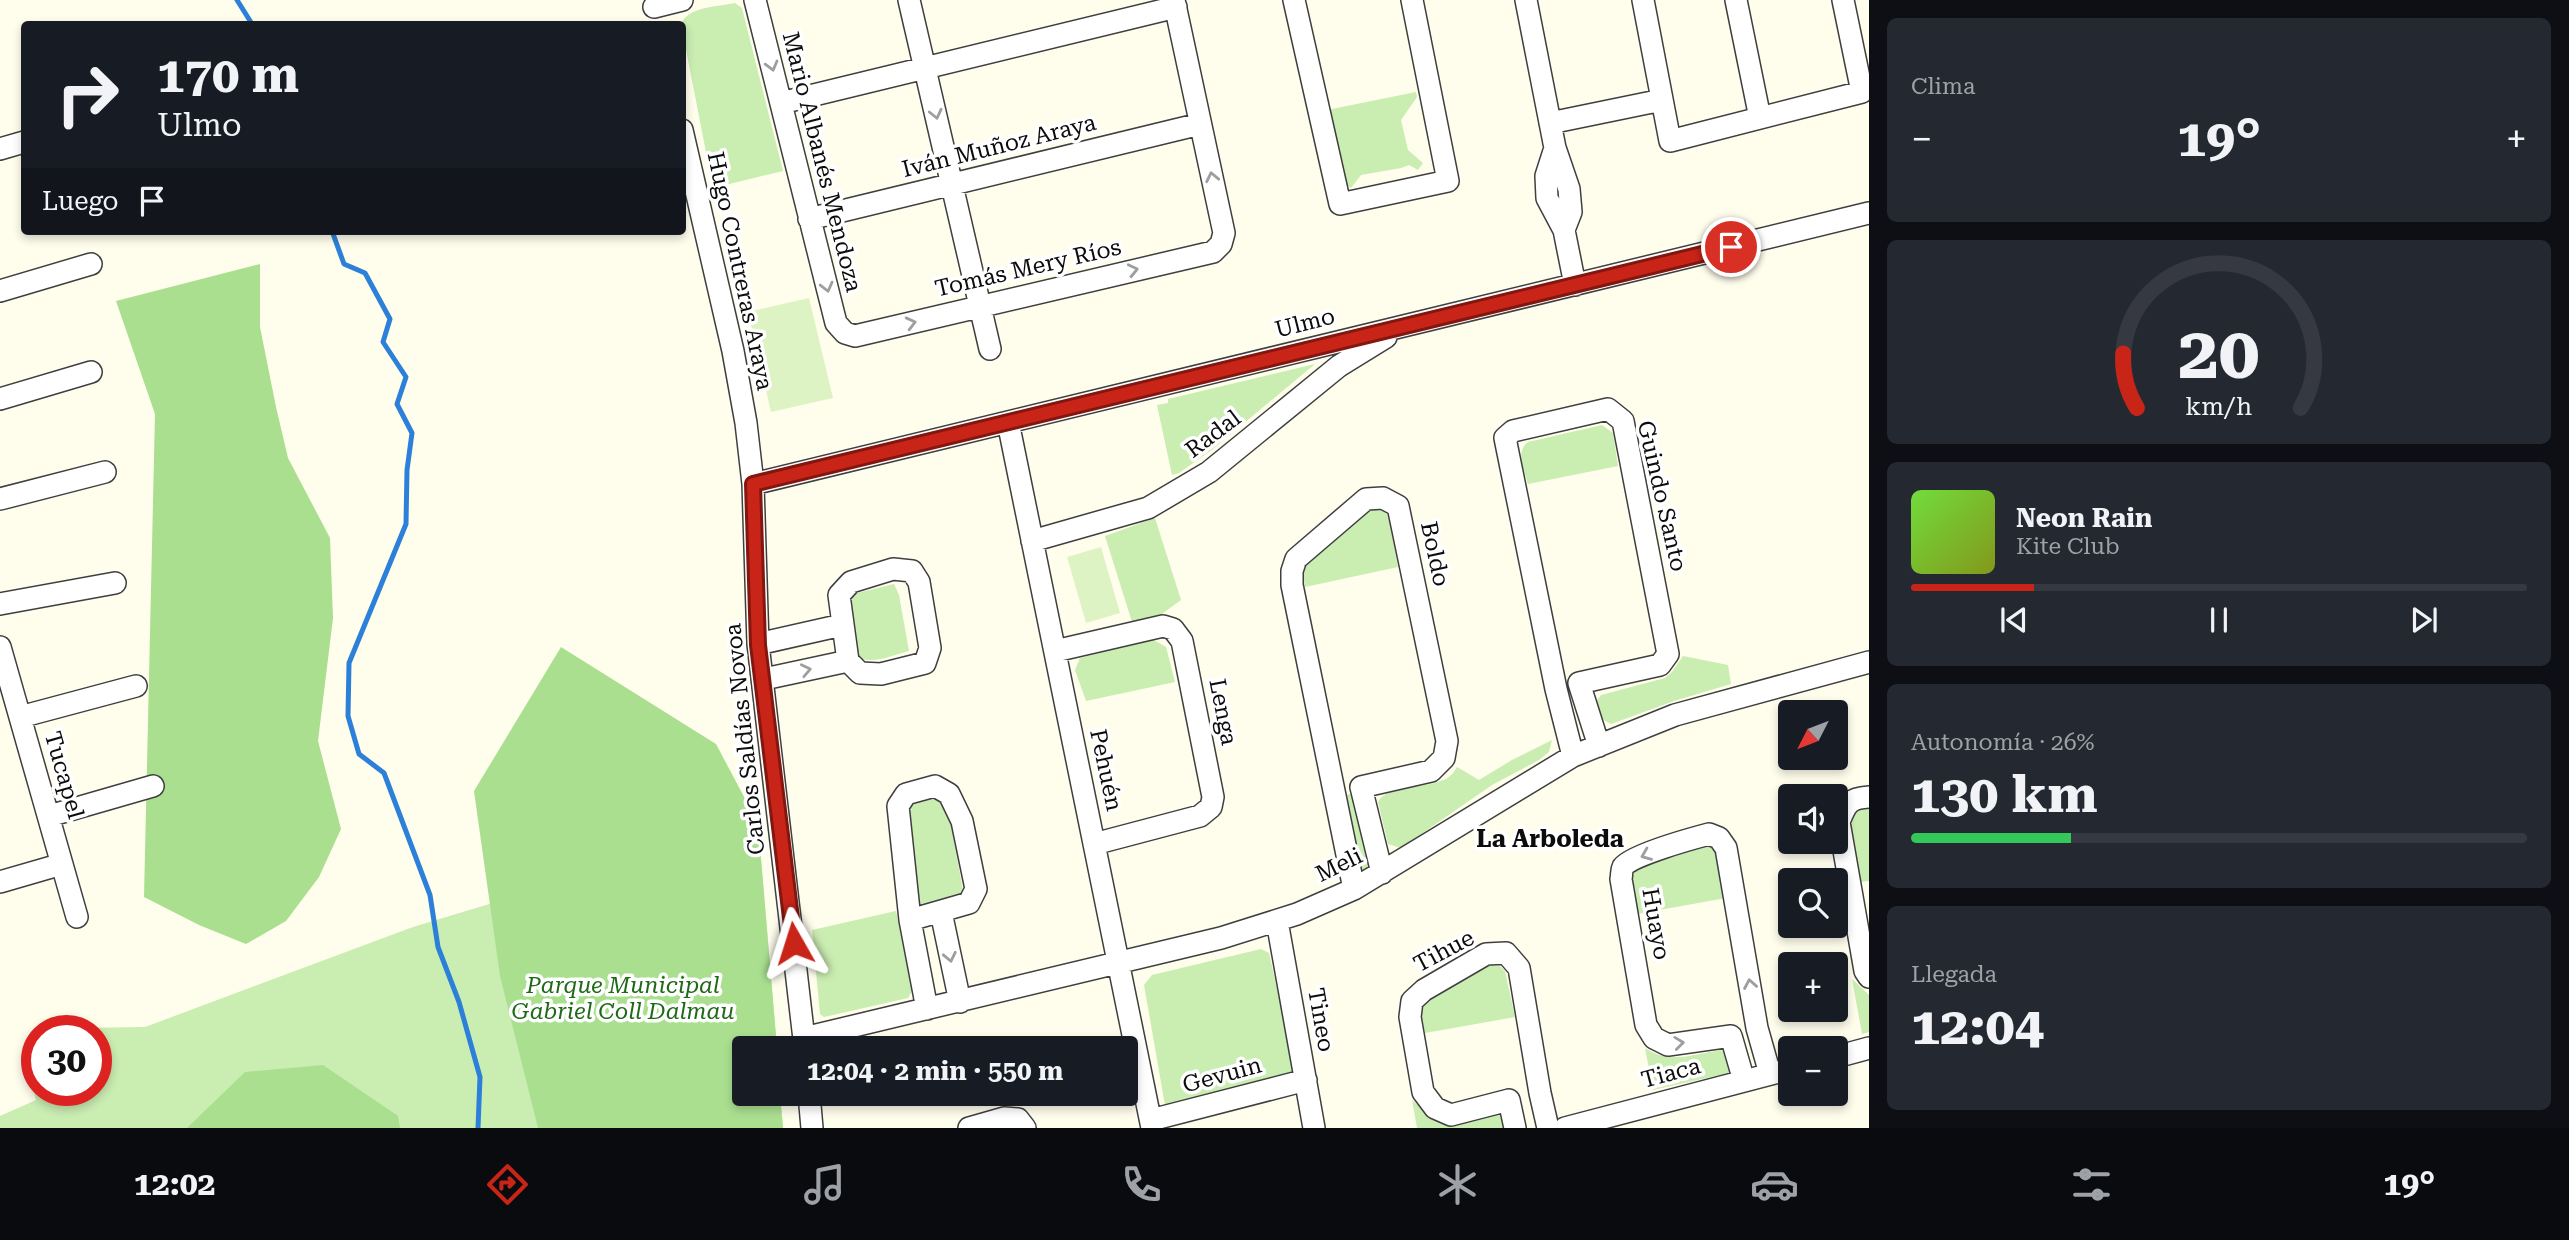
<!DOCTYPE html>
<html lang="es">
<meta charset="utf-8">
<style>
body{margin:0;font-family:"Roboto Serif",serif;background:#242831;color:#f1f3f6;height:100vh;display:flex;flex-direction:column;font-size:26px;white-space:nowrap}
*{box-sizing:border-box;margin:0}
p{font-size:23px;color:#9ea1a6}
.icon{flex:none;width:38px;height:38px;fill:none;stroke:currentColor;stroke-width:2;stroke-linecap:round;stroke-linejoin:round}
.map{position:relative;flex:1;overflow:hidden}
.drawer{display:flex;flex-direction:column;gap:18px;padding:18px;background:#0d0f14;width:700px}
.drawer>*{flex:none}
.hud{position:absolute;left:21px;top:21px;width:665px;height:214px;border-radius:7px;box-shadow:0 4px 10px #0003;background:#171b24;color:#f1f3f6;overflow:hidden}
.needle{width:46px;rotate:228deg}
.controls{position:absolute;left:1778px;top:700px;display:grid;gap:14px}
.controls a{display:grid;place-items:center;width:70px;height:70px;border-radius:7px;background:#171b24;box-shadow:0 4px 10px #0003;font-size:35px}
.speed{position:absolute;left:21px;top:1015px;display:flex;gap:14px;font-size:35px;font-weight:700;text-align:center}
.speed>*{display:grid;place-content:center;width:91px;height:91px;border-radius:50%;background:#171b24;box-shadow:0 4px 10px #0003;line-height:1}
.speed .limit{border:10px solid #d22;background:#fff;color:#111}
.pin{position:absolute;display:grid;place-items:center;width:60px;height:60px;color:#fff;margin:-30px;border:4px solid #fff;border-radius:50%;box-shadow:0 2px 7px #0007}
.me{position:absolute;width:77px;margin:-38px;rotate:354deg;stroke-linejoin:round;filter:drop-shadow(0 0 5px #0008)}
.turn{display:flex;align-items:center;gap:24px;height:147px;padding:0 21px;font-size:32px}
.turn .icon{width:91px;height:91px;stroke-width:2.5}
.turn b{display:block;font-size:49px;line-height:60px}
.then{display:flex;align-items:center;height:66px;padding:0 21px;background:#0003;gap:14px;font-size:26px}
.big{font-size:52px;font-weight:700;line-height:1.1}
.drawer .tile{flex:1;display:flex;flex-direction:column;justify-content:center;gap:10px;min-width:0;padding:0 24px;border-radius:10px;background:#242831}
.drawer .dial{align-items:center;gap:0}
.dial svg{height:182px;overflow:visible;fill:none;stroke:#363941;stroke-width:7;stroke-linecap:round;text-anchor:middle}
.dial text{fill:#f1f3f6;stroke:none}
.song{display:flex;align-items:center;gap:21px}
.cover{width:84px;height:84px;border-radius:10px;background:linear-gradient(135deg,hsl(100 70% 55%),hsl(70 70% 35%))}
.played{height:7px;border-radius:4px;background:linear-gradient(90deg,#c82418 20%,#363941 20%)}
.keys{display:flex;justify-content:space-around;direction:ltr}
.heat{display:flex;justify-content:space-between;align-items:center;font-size:38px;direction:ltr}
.charge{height:10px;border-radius:5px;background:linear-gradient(90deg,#34c759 26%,#363941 0)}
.trip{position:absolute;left:732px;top:1036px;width:406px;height:70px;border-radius:7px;background:#171b24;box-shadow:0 4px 10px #0003;font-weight:700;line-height:70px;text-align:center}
.tabs{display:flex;height:112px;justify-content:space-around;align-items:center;background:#090b0e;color:#9ea1a6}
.tabs .icon{width:49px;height:49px}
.tabs .current{color:#c82418}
.tabs b{font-size:32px;color:#f1f3f6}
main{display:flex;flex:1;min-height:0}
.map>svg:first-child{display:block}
.green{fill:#caedb2}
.forest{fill:#aadf90}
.pitch{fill:#def3c4}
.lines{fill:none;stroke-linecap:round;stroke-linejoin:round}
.stream{stroke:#2c80d9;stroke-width:5}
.street-casing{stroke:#3f3f3f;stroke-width:24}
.street{stroke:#fff;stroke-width:21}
.oneway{stroke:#9e9e9e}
.route-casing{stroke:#821710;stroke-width:18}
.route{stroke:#c82418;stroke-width:12}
.labels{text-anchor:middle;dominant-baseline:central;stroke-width:7;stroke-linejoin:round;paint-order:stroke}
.street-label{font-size:23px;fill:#0c0c0c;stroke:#fff}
.park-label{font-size:23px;font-style:italic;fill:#1f6917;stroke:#fff}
.neighbourhood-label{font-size:24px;font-weight:bold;fill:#0c0c0c;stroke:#fff}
</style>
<main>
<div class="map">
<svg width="1869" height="1128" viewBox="0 0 1869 1128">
<rect width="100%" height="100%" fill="#fffdec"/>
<path class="green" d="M735 3 742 8 783 171 713 188 681 24C689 6 717 7 735 3Z
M1416 92 1417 97 1401 120 1408 150 1423 163 1418 170 1409 165 1401 168 1361 175 1351 188 1342 181 1327 110Z
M1315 364 1213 449 1179 473 1172 475 1157 405 1168 403V399Z
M1602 425 1613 433 1618 466 1528 484C1524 470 1515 452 1528 442Z
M1370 510H1381L1389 516 1398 567 1305 587 1302 570 1305 565Z
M1155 518 1181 600 1159 616 1132 622 1105 536Z
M894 584 899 595 909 651C893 655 870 666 856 656L850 599 853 594Z
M1152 639 1166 647 1175 682 1086 701 1075 670 1080 658Z
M1683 656 1728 665 1731 684 1674 701 1611 724 1600 718 1596 702 1601 695 1665 678 1672 672Z
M1552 740 1549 752 1539 760 1492 785 1401 848 1388 844 1378 802C1387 783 1434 790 1450 776 1453 774 1455 770 1457 767L1479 780 1512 760Z
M934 792 947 804 965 901 919 908 907 811 914 798Z
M1353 793 1370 868 1360 870 1343 796Z
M1860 807H1869V881L1861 882 1850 820 1853 811Z
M758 823 777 1048H744V1094H780L783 1128H0V1116L36 1100 24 1057 37 1050V1090H96V1031H71L76 1028 145 1027 413 927Z
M1708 842 1715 845 1726 898 1637 914 1630 875 1636 870Z
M896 911 912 991 908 998 824 1017 820 1014 812 930Z
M1261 949 1269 953 1297 1078 1166 1111 1144 985 1152 975Z
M1491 965 1500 966 1505 971 1515 1017 1425 1033C1423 1021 1418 1010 1427 1001Z
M1852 979 1869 995V1032L1862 1034Z
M1645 1048C1668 1064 1693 1055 1720 1050L1725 1052 1732 1067 1729 1073 1653 1090Z
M1412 1100 1434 1119 1498 1114 1504 1116 1510 1128H1417Z"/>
<path class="forest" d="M260 264V327L276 407 288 458 330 538 333 618 318 741 341 829 319 877 286 921 246 944 199 925 144 897 155 414 116 301Z
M561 647 716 744 758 823 777 1048H744V1094H780L783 1128H538L500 976 474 791Z
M323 1065 398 1116 400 1128H187L245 1072Z"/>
<path class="pitch" d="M809 298 833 398 771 412 748 312Z
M1101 547 1120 613 1086 623 1067 557Z"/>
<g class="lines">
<path class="stream" d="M237 0 252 24
M332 231 344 264 365 273 390 319 383 342 406 377 397 404 412 433 407 470 406 524 349 663 348 716 359 754 384 773 430 895 438 947 459 1002 480 1077 478 1128"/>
<g class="street-casing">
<path id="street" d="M755 0 836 323 845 333 855 336 1213 252 1221 244 1224 233 1174 0
M909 0 990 349
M1294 0 1340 204 1448 181 1412 0
M1526 0 1555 148 1569 189 1571 212 1564 230
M1643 0 1670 141 1862 92 1843 0
M1736 0 1760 118
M654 7 682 0
M781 103 1176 7
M1550 123 1662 100
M682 130 733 351 746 423 753 484 758 644 805 1048
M1555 148 1546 176 1547 198 1564 230 1575 285
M0 149 24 142
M809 219 1200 124
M0 291 91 264
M0 399 91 372
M1008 422 1152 1128
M753 484 1869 213
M0 499 105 472
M1032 541 1148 508 1209 472 1339 366 1386 337
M893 569 912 571 919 582 930 648 925 663 881 674 860 673 848 661 839 595 851 582Z
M0 604 115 583
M758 644 842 625
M0 647 77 917
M1055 651 1163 626 1173 629 1182 641 1213 797 1211 807 1200 816 1094 844
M764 679 848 661
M20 717 136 686
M1573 756 1556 689 1505 438 1513 431 1608 409 1623 421 1668 654 1660 665 1579 683 1599 746
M1869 797C1849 798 1846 804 1839 822L1865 971 1869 977
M49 816 153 786
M0 882 62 864
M1354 889 1292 585V571L1296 559 1366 499 1383 498 1398 506 1447 741 1444 758 1431 771 1361 787 1382 873
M941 912 960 1002
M910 920 969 903 976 889 962 821 949 794 935 786 906 794 898 806 910 920 927 1009
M1277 921 1314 1128
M804 1038 1221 938 1297 914 1354 889 1573 756 1675 715 1869 662
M1836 1057 1869 1048
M1744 1081 1731 1036 1668 1045 1654 1038 1646 1025 1621 879C1622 875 1621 871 1623 867 1631 855 1694 838 1709 834L1719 838 1726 848 1757 1028 1770 1074
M809 1094 812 1128
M1151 1120 1306 1080
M969 1128 1004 1118 1018 1119 1025 1128
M1515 1128 1509 1100 1451 1115 1435 1108 1423 1092 1410 1017 1412 1001 1424 990 1486 954 1506 953 1519 968 1540 1093 1548 1128
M1565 1128 1790 1069"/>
</g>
<use href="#street" class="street"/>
</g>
<defs><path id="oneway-chevron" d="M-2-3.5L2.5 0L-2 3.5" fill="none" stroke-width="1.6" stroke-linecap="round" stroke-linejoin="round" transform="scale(1.75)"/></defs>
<g class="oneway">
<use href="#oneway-chevron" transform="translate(772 66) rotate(75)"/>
<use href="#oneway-chevron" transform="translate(936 114) rotate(77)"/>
<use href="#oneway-chevron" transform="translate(1212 177) rotate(-102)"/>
<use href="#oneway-chevron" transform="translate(1133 270) rotate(-13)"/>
<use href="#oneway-chevron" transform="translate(827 287) rotate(76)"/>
<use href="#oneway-chevron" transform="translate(911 323) rotate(-14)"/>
<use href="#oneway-chevron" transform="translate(806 670) rotate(-12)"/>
<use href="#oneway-chevron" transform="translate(1646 855) rotate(158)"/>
<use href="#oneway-chevron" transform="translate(950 957) rotate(78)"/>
<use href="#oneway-chevron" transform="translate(1750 984) rotate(-100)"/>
<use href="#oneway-chevron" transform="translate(1679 1043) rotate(-7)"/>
</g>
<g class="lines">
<g class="route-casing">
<path id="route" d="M794 943 758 645 753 484 1731 247"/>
</g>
<use href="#route" class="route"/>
</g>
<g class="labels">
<g class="street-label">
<text transform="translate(999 146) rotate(-14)">Iván Muñoz Araya</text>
<text transform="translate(822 162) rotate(76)">Mario Albanés Mendoza</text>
<text transform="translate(1028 268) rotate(-13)">Tomás Mery Ríos</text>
<text transform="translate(740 271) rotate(78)">Hugo Contreras Araya</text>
<text transform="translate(1305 323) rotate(-14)">Ulmo</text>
<text transform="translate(1213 434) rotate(-37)">Radal</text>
<text transform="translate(1662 496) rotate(77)">Guindo Santo</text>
<text transform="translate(1435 554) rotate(78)">Boldo</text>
<text transform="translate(1223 712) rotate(79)">Lenga</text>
<text transform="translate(745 739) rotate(-96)">Carlos Saldías Novoa</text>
<text transform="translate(1106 770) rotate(78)">Pehuén</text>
<text transform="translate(64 775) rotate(74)">Tucapel</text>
<text transform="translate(1339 865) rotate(-26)">Meli</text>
<text transform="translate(1656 924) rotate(80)">Huayo</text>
<text transform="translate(1444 951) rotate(-28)">Tihue</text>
<text transform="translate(1321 1020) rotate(80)">Tineo</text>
<text transform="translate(1671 1073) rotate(-15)">Tiaca</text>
<text transform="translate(1222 1075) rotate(-15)">Gevuin</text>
</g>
<g class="park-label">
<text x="623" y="985">Parque Municipal<tspan x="623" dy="26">Gabriel Coll Dalmau</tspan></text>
</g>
<g class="neighbourhood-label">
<text x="1550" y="839">La Arboleda</text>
</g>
</g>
</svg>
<div class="controls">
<a><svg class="needle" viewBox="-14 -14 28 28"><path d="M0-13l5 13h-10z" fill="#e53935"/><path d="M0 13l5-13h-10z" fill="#9ea1a6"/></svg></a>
<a><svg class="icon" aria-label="sound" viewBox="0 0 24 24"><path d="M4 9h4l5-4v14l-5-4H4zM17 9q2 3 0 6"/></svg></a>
<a><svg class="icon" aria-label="search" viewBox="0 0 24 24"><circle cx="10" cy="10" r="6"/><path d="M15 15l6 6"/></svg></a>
<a>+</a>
<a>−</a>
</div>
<div class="speed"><div class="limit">30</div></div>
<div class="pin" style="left:1731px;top:247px;background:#d93025"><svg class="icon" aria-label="arrive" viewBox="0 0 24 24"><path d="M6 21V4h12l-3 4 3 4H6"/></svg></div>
<svg class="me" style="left:794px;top:943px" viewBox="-20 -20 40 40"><path d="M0-17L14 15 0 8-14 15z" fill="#c82418" stroke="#fff" stroke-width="4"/></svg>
<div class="trip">12:04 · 2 min · 550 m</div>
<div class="hud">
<div class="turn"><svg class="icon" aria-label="right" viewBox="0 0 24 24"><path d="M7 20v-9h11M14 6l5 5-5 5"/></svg><div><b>170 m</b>Ulmo</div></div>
<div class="then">Luego<svg class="icon" aria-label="arrive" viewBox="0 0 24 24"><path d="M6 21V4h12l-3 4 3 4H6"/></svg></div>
</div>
</div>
<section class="drawer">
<div class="tile"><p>Clima</p>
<div class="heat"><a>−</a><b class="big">19°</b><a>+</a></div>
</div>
<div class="tile dial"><svg viewBox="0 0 100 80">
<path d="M14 69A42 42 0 1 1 86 69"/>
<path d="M14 69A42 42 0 0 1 8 45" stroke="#c82418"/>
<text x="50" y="56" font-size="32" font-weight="700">20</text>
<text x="50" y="72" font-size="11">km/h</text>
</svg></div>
<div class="tile">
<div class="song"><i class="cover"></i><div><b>Neon Rain</b><p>Kite Club</p></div></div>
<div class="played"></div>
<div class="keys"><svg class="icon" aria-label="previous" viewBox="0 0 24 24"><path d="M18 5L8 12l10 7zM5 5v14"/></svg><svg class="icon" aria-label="pause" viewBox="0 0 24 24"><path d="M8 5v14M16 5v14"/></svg><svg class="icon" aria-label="next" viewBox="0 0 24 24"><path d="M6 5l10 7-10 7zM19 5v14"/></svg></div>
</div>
<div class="tile"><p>Autonomía · 26%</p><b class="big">130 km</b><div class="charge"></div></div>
<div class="tile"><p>Llegada</p><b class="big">12:04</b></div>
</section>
</main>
<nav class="tabs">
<b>12:02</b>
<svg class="icon current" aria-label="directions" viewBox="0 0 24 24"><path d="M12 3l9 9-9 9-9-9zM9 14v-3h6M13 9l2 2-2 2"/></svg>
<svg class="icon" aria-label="music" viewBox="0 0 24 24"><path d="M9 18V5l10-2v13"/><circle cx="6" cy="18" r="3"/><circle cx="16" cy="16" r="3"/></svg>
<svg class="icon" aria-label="phone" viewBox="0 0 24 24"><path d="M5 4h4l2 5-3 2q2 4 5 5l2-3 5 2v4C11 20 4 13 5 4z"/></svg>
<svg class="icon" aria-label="climate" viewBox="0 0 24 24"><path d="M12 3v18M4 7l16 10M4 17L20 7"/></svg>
<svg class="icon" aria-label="car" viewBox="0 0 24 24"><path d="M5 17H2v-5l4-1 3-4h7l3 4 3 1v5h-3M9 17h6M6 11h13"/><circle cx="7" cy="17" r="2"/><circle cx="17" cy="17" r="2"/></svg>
<svg class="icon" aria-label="filters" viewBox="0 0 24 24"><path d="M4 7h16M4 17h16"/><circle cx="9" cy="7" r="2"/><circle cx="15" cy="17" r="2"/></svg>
<b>19°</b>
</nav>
